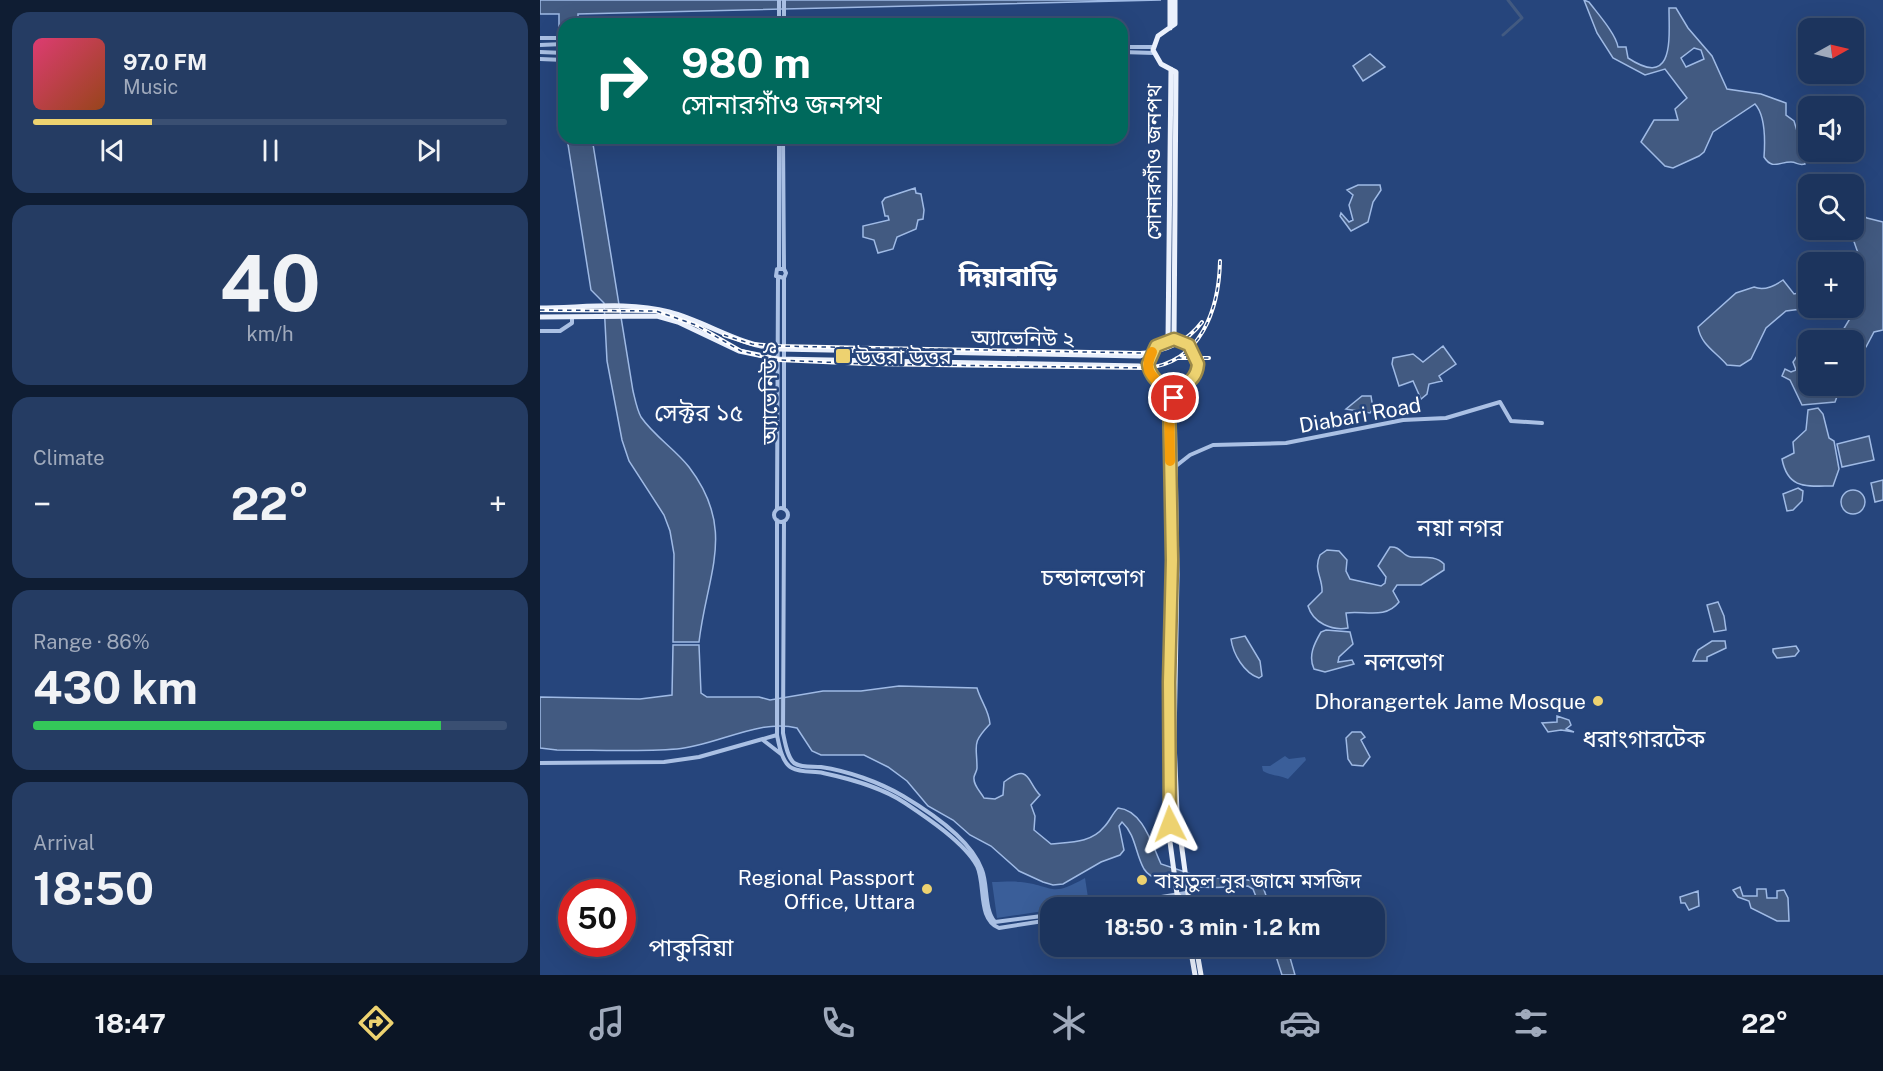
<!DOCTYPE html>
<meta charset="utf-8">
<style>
body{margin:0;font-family:"Public Sans","Noto Sans Bengali",sans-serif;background:#253c63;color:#f1f3f6;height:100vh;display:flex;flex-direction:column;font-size:22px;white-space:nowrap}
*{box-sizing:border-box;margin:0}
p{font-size:20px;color:#a0aabc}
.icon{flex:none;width:33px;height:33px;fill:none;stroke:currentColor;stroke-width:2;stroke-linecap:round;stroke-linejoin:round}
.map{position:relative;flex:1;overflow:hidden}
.sheet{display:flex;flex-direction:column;gap:12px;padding:12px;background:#0f1d33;width:540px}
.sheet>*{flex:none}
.hud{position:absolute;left:18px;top:18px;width:570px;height:126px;border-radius:18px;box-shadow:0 6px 24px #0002,0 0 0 2px #3a4f72;background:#00695c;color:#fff;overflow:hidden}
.needle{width:39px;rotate:82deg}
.buttons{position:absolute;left:1258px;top:18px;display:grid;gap:12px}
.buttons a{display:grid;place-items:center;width:66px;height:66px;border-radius:12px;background:#1c345d;box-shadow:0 6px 24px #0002,0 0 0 2px #3a4f72;font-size:30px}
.speed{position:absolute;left:18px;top:879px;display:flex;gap:12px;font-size:30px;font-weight:700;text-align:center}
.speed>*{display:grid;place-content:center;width:78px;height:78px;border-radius:50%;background:#1c345d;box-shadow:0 6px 24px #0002,0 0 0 2px #3a4f72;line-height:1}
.speed .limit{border:9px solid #d22;background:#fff;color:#111}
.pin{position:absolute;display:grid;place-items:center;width:51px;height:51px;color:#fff;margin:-26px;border:3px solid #fff;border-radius:50%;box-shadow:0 2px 6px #0007}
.me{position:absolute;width:66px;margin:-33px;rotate:357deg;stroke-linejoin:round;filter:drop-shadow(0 0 4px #0008)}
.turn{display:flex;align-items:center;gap:21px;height:126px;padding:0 24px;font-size:27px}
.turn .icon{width:78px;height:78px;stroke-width:2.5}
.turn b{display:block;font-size:42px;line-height:51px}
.big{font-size:45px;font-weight:700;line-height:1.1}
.sheet .card{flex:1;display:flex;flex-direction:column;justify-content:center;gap:9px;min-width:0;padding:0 21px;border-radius:18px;background:#253c63}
.sheet .dial{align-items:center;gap:0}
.dial b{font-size:78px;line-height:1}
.song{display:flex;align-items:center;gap:18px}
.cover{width:72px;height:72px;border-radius:9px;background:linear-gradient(135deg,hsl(340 70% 55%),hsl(20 70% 35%))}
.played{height:6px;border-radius:3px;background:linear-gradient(90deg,#edd270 25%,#3a4f72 25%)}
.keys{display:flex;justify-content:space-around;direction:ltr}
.heat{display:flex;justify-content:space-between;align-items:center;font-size:33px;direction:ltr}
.charge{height:9px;border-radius:4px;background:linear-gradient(90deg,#34c759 86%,#3a4f72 0)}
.trip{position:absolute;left:500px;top:897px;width:345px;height:60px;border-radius:18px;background:#1c345d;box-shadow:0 6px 24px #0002,0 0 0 2px #3a4f72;font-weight:700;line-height:60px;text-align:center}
.tab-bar{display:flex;height:96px;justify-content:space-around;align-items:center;background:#0b1525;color:#a0aabc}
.tab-bar .icon{width:42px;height:42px}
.tab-bar .selected{color:#edd270}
.tab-bar b{font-size:27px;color:#f1f3f6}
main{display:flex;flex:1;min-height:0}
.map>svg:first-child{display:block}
.green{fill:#3a5e99}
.water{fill:#425a81;stroke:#9fbae5;stroke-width:1.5;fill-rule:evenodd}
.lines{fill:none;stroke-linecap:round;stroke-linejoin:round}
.canal{stroke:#425a81;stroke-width:3}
.minor{stroke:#aac0e4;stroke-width:4}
.major{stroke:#eaf0fc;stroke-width:5}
.rail-casing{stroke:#fff;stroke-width:4}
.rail{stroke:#26457c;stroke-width:1.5;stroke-dasharray:4.5;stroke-linecap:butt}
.route-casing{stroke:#9a8849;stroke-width:15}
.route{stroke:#edd270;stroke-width:10}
.slow{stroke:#f59e0b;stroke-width:10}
.poi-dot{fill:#edd270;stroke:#26457c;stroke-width:2}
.labels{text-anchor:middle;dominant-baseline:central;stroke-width:5;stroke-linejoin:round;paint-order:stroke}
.street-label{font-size:21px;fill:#fff;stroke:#26457c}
.poi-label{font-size:21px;fill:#fff;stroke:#26457c;text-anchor:start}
.quarter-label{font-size:24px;fill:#fff;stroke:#26457c}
.district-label{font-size:27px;font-weight:bold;fill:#fff;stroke:#26457c}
</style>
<main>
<section class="sheet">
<div class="card">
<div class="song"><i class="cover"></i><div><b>97.0 FM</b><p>Music</p></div></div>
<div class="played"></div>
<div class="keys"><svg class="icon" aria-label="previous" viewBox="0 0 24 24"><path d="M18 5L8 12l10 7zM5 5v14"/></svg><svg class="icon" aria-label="pause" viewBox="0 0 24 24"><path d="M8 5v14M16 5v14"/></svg><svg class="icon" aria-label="next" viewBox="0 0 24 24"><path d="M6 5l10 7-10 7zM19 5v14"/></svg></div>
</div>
<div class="card dial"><b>40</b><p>km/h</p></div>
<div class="card"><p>Climate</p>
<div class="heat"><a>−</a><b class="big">22°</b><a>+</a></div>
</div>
<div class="card"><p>Range · 86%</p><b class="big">430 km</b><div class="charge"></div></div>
<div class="card"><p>Arrival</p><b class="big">18:50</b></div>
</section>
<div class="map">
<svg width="1343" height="975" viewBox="0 0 1343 975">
<rect width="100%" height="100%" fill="#26457c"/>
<path class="green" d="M745 756 749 759 765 757 766 760 748 779C739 775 732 776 723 771L722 766H730Z
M545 878 549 904 510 908V910L457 918 452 882C461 882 472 881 481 882 515 886 510 898 545 878Z"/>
<path class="water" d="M0 0H621L38 14V24H24V115L19 77V14H0Z
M1044 0 1049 2C1058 14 1076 34 1078 47H1086L1088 58C1135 89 1129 38 1129 8H1136L1148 28 1172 56 1187 89 1221 94 1246 103V115L1254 121 1257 131 1269 132V148L1263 153 1265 164C1258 166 1257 162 1251 162 1239 162 1232 170 1224 157 1225 143 1226 116 1215 104L1173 132 1164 152 1159 156 1133 168 1125 166 1101 142 1114 120H1138L1135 109 1147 98 1125 69 1105 75 1073 58 1057 33ZM1154 48 1161 50 1164 59 1146 67 1141 58Z
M830 54 845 67 823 81 813 66Z
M27 138H52L93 391C95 399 97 410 101 417 114 436 135 449 149 467 197 530 167 573 159 642H133L134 554 130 531 124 515 89 461 82 440 67 361 64 303 51 290Z
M818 185H840L841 190 833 202 828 222 811 231 800 216 801 213 809 222 813 220 809 205 813 195 807 190Z
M375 188 376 193 381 194 384 210 383 219 378 220 376 229 357 237 353 249 338 253 334 240 323 237V226L349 220 348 216H345L342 202 345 198Z
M1314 209 1327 218 1343 222V330L1334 332 1326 347 1314 354V340H1297L1323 297 1320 289 1314 286V262H1311L1319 256 1310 230H1314Z
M1243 280 1254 294 1263 292 1269 295V308L1246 311 1226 328 1211 359 1200 366 1187 365C1176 352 1161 345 1158 327L1196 293 1214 287C1224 291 1236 285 1243 280Z
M903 346 916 364 899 376 902 381 889 384 887 394 881 399 873 381 859 386 852 364 853 358 873 354 883 362Z
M1269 346V386H1296L1299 391 1295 402 1262 405 1250 380 1242 376 1245 369 1251 372 1256 370 1253 362 1263 347Z
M822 396H831L833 409 830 413 806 409Z
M1278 408 1283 414 1289 438 1294 441 1299 469 1293 486C1267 486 1248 490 1242 459L1254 453 1253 442 1266 430 1268 410Z
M1329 436 1334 460 1302 467 1297 444Z
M1343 480V500L1335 502 1331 483Z
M1258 488 1263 491 1262 501 1253 510 1247 511 1243 494Z
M1301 502a12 12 0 1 1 24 0a12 12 0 1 1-24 0Z
M850 547C861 546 862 556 871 557 882 558 895 555 904 564V570L881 585H857L853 591 859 602C845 620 824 610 806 613L808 628C792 631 773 623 768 606L782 592C783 578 773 570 780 555L787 550 799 551 807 560 806 571 810 579 841 586 845 583 846 577 838 566Z
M1178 602 1184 616 1186 630 1174 632 1167 605Z
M786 630 810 632 813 644 799 657 798 662 812 660 814 664 785 672 774 669C768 656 774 644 781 632Z
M705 636 720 661 722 676 719 678C704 673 693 654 691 639Z
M1172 641H1185L1186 648 1167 657V661H1153L1158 650Z
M133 645H159L161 693 167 697H219L230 700 283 691H321L359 686 437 688C441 702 449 710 450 724 431 744 437 744 437 768 437 771 435 773 434 777 433 785 440 791 444 798L455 799 463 795 464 782C490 762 487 782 500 795L491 805 495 816 494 830 511 844C531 842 551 843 564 827 570 821 572 814 578 808 603 810 612 845 621 864L660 877 708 880 722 884 730 907H720L713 889 708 886C683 888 618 891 604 869 595 853 596 835 582 822L579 826 584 850 580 855 561 862 523 884 513 885 503 882 479 871 451 846 430 835 413 820 388 806 367 781 348 767 324 755H281L272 751 257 728C220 718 175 746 137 749 97 752 57 750 17 750L0 748V697L100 699 132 695Z
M1256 646 1259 651 1255 656 1237 658 1233 652V649Z
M1017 716 1029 720 1031 725 1026 729 1034 732 1021 730 1008 732 1002 723 1017 722Z
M812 732H821L825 737 821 740 830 757 823 766 812 765 808 759 806 738Z
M1200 887 1203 896H1217V889H1226L1227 898H1237V891L1244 890 1248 898 1249 921H1237L1211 908 1209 901 1198 897 1193 890Z
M1158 891 1159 906 1149 910 1145 903H1141L1140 897Z
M733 947H747L755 975H742Z"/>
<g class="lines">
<path class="canal" d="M963 35 982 18 968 0"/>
<path class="minor" d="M239 0V24
M244 0V24
M0 38H24
M0 45 24 44
M582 47H614
M0 52 24 53
M582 52 614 53
M0 59 24 60
M243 138 244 269
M239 268V138
M244 278 236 276 237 269H244L246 273 244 278V509
M0 331H20L32 323V317
M636 466 650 455 673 445 746 443 863 420 906 418 960 402 971 421 1002 423
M234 515a7 7 0 1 1 14 0a7 7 0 1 1-14 0Z
M237 509 238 278
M237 520V735C239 745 242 763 252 768 261 773 274 771 283 773 311 779 341 787 365 803 386 817 425 843 437 866 446 885 437 919 459 928L510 920
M244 521 243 733C245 742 247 757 254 763 261 768 273 766 281 767 308 771 339 782 363 796 390 812 431 839 442 870 448 885 444 910 455 922L510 915
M223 740 241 754
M0 763 124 762 159 757 237 735
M554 908 652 892
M592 908 643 899"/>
<path class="major" d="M630 28V0
M0 308C41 308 89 301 129 312 167 322 198 345 238 349L600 356 612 351
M0 317 117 316 138 322 199 351 238 359 599 366 609 371
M634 339 636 72 621 64 613 50 618 36 635 24V0
M608 364a25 25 0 1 1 50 0a25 25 0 1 1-50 0Z
M628 340 631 69
M625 388 629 396 632 560 628 792 630 842 637 894 642 899 644 908
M640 388 634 398 637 574 634 741 637 812 650 908
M650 946 655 975
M656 946 661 975"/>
<g class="rail-casing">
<path id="rail" d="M0 310 116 311 156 325 201 351 239 360 327 364 606 368C661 363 679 309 680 261
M184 335 212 344 235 346 600 353C625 352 647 342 662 322
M637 358H669"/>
</g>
<use href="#rail" class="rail"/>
</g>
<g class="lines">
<g class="route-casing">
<path id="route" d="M630 824 629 682 632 560 629 396C624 383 611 381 608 364L616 346 634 339 649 345 658 364C656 386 638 382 634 398"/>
</g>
<use href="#route" class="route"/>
<path class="slow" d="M612 352C599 379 623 378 629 396L630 461"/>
</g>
<g class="poi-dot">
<rect x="295" y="348" width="16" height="16" rx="3"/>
<circle cx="1058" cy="701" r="6"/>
<circle cx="602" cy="880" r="6"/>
<circle cx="387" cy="889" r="6"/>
</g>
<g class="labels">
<g class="street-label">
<text transform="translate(613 162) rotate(-90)">সোনারগাঁও জনপথ</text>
<text transform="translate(483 338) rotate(1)">অ্যাভেনিউ ২</text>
<text transform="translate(229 393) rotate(-90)">অ্যাভেনিউ ৯</text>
<text transform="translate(820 415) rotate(-10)">Diabari Road</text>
</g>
<g class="poi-label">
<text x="316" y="356">উত্তরা উত্তর</text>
<text x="1046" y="701" text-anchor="end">Dhorangertek Jame Mosque</text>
<text x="375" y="877" text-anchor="end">Regional Passport<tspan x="375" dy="24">Office, Uttara</tspan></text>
<text x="614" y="880">বায়তুল নূর জামে মসজিদ</text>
</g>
<g class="quarter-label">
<text x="159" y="412">সেক্টর ১৫</text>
<text x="920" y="527">নয়া নগর</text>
<text x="553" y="577">চন্ডালভোগ</text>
<text x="864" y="661">নলভোগ</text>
<text x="1104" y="738">ধরাংগারটেক</text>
<text x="151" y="947">পাকুরিয়া</text>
</g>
<g class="district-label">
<text x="468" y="276">দিয়াবাড়ি</text>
</g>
</g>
</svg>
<div class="buttons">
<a><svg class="needle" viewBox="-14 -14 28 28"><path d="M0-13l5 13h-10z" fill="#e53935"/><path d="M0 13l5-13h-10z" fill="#a0aabc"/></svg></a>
<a><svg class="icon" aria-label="sound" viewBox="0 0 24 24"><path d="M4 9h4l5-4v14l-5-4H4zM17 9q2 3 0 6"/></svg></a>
<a><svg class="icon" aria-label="search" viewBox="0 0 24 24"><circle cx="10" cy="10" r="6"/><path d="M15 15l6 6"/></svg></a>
<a>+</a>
<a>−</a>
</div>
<div class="speed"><div class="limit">50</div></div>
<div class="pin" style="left:634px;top:398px;background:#d93025"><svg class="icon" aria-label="arrive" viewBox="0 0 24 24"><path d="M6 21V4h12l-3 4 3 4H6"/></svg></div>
<svg class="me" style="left:630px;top:824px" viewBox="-20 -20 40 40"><path d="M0-17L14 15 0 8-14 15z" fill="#edd270" stroke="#fff" stroke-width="4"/></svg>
<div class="trip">18:50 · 3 min · 1.2 km</div>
<div class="hud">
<div class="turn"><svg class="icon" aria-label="right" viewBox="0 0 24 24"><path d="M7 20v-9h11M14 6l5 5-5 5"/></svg><div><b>980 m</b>সোনারগাঁও জনপথ</div></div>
</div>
</div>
</main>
<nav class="tab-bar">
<b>18:47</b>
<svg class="icon selected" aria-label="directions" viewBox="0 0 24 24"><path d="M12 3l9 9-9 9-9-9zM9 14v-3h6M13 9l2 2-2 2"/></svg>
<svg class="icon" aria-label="music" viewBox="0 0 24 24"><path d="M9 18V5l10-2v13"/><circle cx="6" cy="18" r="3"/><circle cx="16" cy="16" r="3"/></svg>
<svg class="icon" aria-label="phone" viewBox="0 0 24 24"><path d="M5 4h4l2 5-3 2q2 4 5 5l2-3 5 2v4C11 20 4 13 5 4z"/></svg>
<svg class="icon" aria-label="climate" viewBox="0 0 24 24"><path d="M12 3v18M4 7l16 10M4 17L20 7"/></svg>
<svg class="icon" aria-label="car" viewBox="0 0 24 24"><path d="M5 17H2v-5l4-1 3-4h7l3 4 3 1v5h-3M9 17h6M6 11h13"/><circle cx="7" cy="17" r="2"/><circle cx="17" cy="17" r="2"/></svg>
<svg class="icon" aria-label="filters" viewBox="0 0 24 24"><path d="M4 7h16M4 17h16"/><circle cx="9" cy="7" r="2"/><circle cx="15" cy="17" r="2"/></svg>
<b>22°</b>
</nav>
